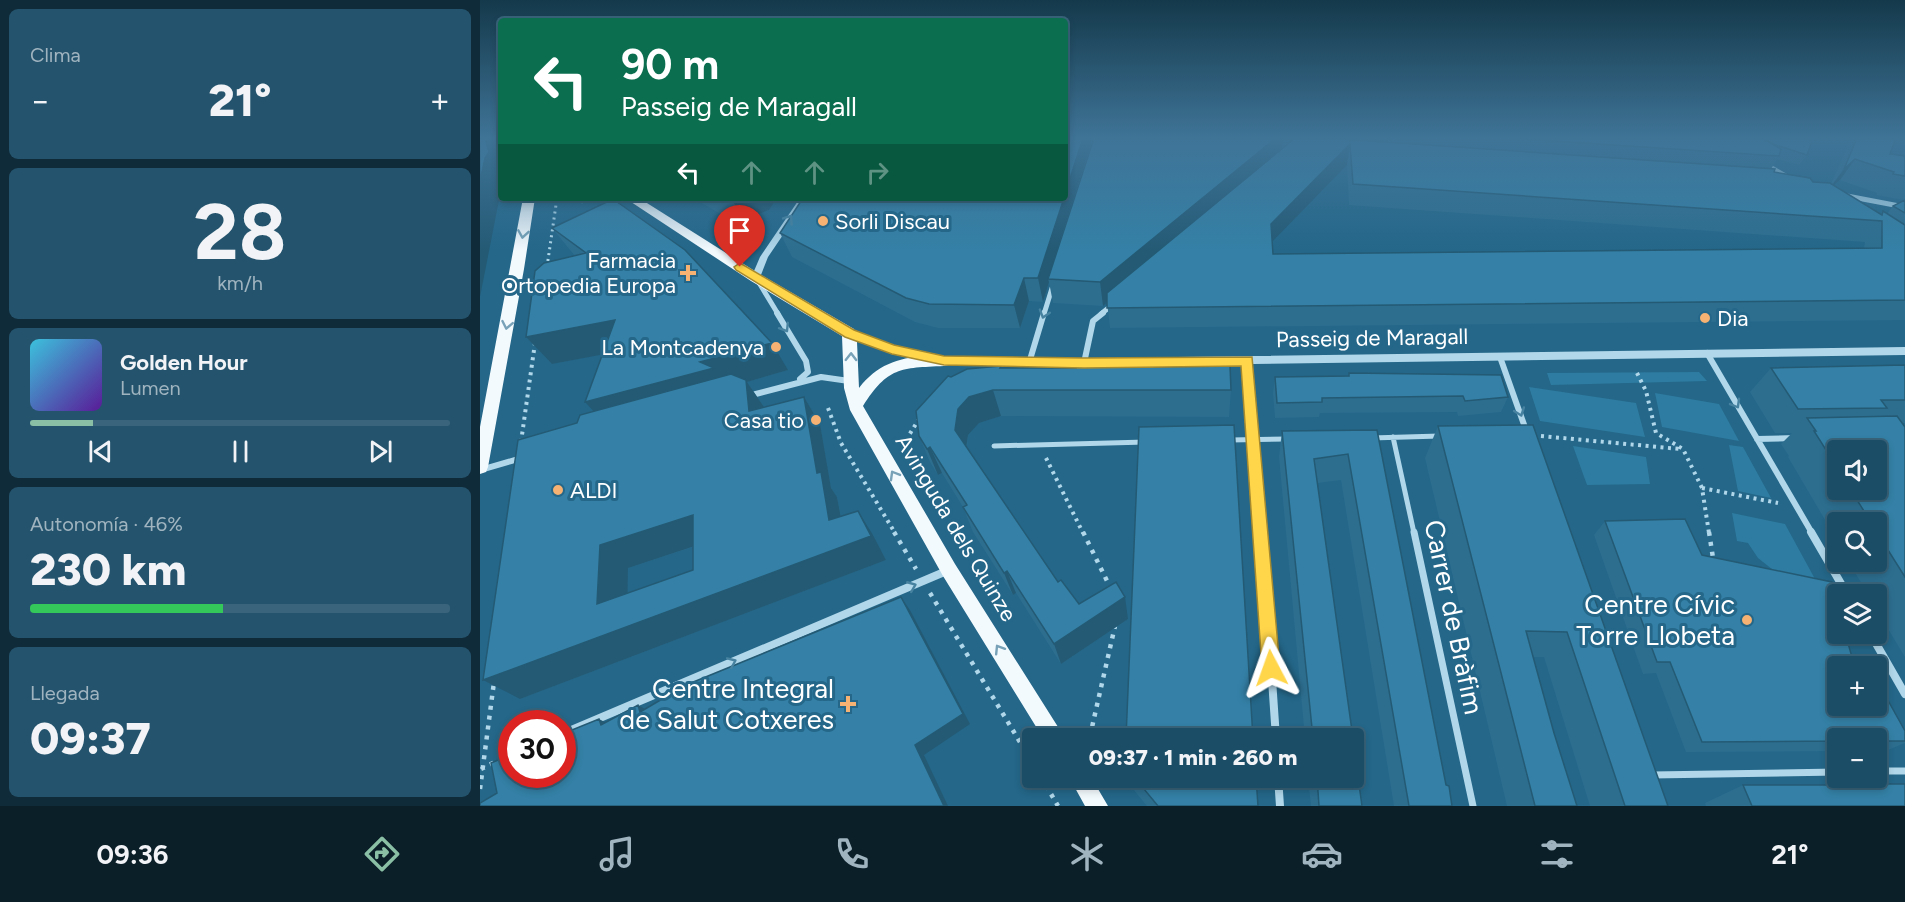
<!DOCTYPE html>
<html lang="es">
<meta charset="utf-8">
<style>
body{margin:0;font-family:Figtree,sans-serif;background:#24546d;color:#f1f3f6;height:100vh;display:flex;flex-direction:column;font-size:22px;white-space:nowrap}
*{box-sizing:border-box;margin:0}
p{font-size:20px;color:#a0b4c0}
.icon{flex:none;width:33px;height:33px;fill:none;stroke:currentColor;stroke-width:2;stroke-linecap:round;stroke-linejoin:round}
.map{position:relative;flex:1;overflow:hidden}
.drawer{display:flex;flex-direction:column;gap:9px;padding:9px;background:#0f2a39;width:480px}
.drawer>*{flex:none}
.top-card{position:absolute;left:18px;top:18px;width:570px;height:183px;border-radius:6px;box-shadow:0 3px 9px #0003,0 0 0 2px #39647b;background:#0b6e4f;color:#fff;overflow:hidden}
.tools{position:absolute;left:1347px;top:440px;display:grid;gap:12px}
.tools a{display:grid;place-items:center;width:60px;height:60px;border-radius:6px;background:#1b4d67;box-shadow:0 3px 9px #0003,0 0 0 2px #39647b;font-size:30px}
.speed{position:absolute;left:18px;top:710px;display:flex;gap:12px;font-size:30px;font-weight:700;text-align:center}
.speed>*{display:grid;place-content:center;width:78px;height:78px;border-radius:50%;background:#1b4d67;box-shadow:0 3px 9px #0003,0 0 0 2px #39647b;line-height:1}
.speed .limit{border:9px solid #d22;background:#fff;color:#111}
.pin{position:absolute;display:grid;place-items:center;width:51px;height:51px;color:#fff;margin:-62px -26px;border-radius:50% 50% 50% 0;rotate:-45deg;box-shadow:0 0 6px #0007}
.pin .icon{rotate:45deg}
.me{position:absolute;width:66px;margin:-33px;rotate:356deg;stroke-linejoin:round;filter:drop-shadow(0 0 4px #0008)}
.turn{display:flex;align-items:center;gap:21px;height:126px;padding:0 24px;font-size:27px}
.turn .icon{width:78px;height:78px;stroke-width:2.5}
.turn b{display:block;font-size:42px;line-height:51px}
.lanes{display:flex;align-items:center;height:57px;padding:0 24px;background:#0003;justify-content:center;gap:30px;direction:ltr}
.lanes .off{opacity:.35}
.big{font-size:45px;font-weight:800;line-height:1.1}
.drawer .card{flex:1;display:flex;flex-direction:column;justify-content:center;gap:9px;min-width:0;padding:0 21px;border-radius:9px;background:#24546d}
.drawer .dial{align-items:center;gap:0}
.dial b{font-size:78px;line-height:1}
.song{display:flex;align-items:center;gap:18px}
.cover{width:72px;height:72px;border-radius:9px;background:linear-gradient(135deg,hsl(190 70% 55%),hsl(270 70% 35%))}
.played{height:6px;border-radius:3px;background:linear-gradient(90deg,#8abfa5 15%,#39647b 15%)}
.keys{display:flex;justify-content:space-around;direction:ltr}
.heat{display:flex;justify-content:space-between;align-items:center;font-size:33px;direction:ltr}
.charge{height:9px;border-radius:4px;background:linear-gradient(90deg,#34c759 46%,#39647b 0)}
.trip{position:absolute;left:542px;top:728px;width:342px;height:60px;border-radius:6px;background:#1b4d67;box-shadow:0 3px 9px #0003,0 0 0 2px #39647b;font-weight:800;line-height:60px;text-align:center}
.tabs{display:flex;height:96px;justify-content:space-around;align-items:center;background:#0b1f29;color:#a0b4c0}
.tabs .icon{width:42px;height:42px}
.tabs .current{color:#8abfa5}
.tabs b{font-size:27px;color:#f1f3f6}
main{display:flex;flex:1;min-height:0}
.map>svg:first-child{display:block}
.green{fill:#2e7ca1}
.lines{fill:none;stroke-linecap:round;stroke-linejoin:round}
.path-far2{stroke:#b0d7ea;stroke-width:3;stroke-dasharray:2 4;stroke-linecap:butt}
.path-far1{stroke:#b0d7ea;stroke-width:4;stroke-dasharray:3 4.5;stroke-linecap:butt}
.path{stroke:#b0d7ea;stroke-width:4.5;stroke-dasharray:4 6;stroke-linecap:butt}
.pedestrian-far1{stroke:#b0d7ea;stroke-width:5}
.pedestrian{stroke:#b0d7ea;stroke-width:7}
.minor-far2{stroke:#b0d7ea;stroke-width:5}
.minor-far1{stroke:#b0d7ea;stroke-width:6}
.minor{stroke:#b0d7ea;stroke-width:8}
.tertiary{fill:#b0d7ea;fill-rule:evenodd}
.primary{fill:#f3fafe;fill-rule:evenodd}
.wall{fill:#2d6e8f;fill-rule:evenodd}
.shaded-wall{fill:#245a74}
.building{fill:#3480a6;stroke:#245a74;stroke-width:1.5;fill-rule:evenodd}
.oneway{stroke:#4783a1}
.oneway2{stroke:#77a2b8}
.route{fill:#ffd54a;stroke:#a68a30;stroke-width:1.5}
.poi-dot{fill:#f5b273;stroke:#246789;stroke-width:2}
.labels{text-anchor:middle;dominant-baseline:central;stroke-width:6;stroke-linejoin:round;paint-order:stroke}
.poi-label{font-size:22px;fill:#fff;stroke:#246789;text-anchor:start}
.street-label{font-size:22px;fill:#fff;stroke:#246789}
.near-poi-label{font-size:27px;fill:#fff;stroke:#246789;text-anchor:end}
.near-street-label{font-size:27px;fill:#fff;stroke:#246789}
</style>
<main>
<section class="drawer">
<div class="card"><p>Clima</p>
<div class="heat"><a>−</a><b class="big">21°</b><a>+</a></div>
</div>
<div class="card dial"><b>28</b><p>km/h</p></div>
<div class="card">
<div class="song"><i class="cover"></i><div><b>Golden Hour</b><p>Lumen</p></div></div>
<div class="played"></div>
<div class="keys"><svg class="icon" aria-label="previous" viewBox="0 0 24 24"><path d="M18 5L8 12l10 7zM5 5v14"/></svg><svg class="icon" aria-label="pause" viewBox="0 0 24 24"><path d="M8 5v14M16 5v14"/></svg><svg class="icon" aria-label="next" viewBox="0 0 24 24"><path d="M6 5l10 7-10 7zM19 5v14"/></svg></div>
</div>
<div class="card"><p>Autonomía · 46%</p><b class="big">230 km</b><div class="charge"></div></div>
<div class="card"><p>Llegada</p><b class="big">09:37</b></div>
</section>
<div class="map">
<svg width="1425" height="806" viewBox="0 0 1425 806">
<rect width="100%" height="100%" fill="#246789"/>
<path class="green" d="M1219 372 1227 381 1071 385 1067 373Z
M1049 387 1156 403 1165 437 1060 421Z
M1175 393 1239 404 1259 441 1182 427Z
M1249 445 1263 447 1291 498 1258 491Z
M1093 446 1166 457 1170 484 1107 485Z
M1252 513 1305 524 1335 579 1302 577 1278 558 1268 543 1257 541Z"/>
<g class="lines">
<path class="path-far2" d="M101 203 102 198
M67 267 77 198"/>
<path class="path-far1" d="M1157 373 1166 391 1176 433 1203 449 1222 488 1229 533
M348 408 361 443 415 533
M1061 436 1200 449
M426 440 439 419
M41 442 55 343
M566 458 603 533
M1222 488 1298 503"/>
<path class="path" d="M414 532 436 569
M603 532 632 591
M1229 532 1233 558 1236 559
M450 593 552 762
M610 736 635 626
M1 769 15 762
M561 777 578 806
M0 789 14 682"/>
<path class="pedestrian-far1" d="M913 437 934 533
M891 438 960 436
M750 440 807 439
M514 446 666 442"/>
<path class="pedestrian" d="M934 532 993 806
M1396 771H1425
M1172 775 1358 772"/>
<path class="minor-far2" d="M1285 164 1307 177
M1367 196 1425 207
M278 281 298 314
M564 314 573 285
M621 314 632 305"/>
<path class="minor-far1" d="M297 313 326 361 328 372 320 379
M1227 353 1332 533
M1020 357 1047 433
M767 361 782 533
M549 363 564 313
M604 363 613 321 623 313
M268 396 341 377 369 381
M1277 439 1315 438
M0 470 42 458"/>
<path class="minor" d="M782 532 796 738
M1331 532 1367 594
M1390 633 1425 694
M82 734 469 570
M798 777 800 806"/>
<path class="tertiary" d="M320 198H328L288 257 279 280H273L271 278 280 257Z
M369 329 414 347 464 357 549 359 1425 347V355L549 367 464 365 412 354 366 335 364 333Z"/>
<path class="primary" d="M43 198H55L44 269 8 467 6 472 0 474V427Z
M145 198H159L281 275 374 329 377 342 379 388C397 365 417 358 445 356 453 356 461 355 469 357L471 361 469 365 464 366C420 368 408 367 383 406L475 564 585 738H563L463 576 370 410 364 388 362 336 271 281Z
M589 777H611L628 806H605Z"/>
</g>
<path class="wall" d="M614 138H812V140L815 138H1325L1327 155 1319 165 1297 159 1291 169 1294 172 1333 182 1351 184 1371 138H1415L1410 154 1425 156V320L630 328 627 302 623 306 573 303 569 282 563 302 549 301 540 328H458L435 322 312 257 300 233 611 144ZM867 165 869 205 1385 242 1384 248 793 254 792 241ZM1360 180 1397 193 1396 195 1424 200 1413 206 1407 214 1403 211 1401 214 1353 185Z
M213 198H297L289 210 264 220H251Z
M72 228 308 370 267 382 284 407 324 397 340 424 351 488 357 497 361 516 393 535 406 560 40 699 97 423 113 411 123 354 72 364 46 337 95 256ZM213 547V570L147 593 148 568Z
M1425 365V423H1422L1425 427V657L1396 609V594H1388L1368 561H1396V522H1358V542L1308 457 1309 456 1301 444 1312 433H1295L1270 392 1291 368ZM1358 450 1396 489H1358Z
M521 366V368L751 390 749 417 521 416 499 423 488 435 487 447 578 582 599 604 648 619 581 664 536 593 533 595 493 532 483 507 462 473 458 475 450 462 439 436 471 377Z
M869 373 1028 397 1021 412 978 416 977 412 840 413 839 417 795 418 793 393 795 377 868 376Z
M1053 425 1188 806H1110L1064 657H1053L1074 733 1097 806H1027L945 458 958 426Z
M897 430 966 785 972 806H914L861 480 837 483 873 738H825L799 457 802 431Z
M1125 521 1374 664 1425 731V743L1408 750 1396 751V738H1358V751L1206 752 1176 673 1163 674 1114 535Z
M648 777H776L778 806H667L649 784Z
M828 777H873L882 806H831Z
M1356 780 1395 784 1425 806H1226L1225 803 1263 785H1345Z"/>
<path class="shaded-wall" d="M7 138H10L21 152V190L0 297V181Z
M603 138H611V144L568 279 569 282 563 302 558 278 584 198H585V194Z
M796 138H803L801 155 623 306 620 282Z
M870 144 867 165 789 245 791 224Z
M1375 159 1360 180 1349 189 1364 169Z
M251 198H297L289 210 264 220Z
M544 278 549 301 540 328 534 305Z
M135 320 157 348 72 364 46 337Z
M292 343 308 370 267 382 284 407 288 437 130 429 105 402 220 362Z
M513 390 521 416 499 423 488 435 485 456 475 430 478 409 489 397Z
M324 397 340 424 351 488 357 497 366 544 349 520 337 473Z
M450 447 462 473 458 475 447 449Z
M378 511 393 535 406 560 40 699 3 680Z
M213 515 236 539 148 568 147 626 117 604 120 545Z
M527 571 536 593 533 595 524 573Z
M421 597 430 610 490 724 444 755 468 806H464L435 745Z
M645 597 648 619 581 664 574 644Z
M158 705 175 715 160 712Z
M119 719 138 729 121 725Z"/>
<path class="building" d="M0 138H7L6 142 9 152 5 158 0 181Z
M585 138H603L585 194Z
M614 138H796L620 282 568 279Z
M815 138H846L1295 169 1294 172 1330 178 1333 182 1350 183 1402 215 1403 211 1425 225V300L627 308V293ZM870 144 873 184 1402 221V248L793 254 791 224Z
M1030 138H1282L1301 149 1299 156Z
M1282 138H1325L1332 141 1327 155 1293 144Z
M1377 138H1416L1410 154 1425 156V176L1413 174 1414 172 1375 159 1364 169Z
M323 198H584L558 278H544L534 305 449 304 426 298 300 233Z
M133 199 205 250 292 343 220 362 234 368 105 402 135 320 46 337 55 271 64 263 106 253 72 228Z
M1425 200V213L1413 206Z
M596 364H674V367L750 366 751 390H513L489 397 478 409 475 430 578 582 581 580 599 604 636 582 645 597 574 644 527 571 524 573 483 507 487 505 450 447 447 449 439 436 436 411 468 376 471 377 487 369 521 366 520 368H596Z
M1425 365V400H1401L1407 408 1318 409 1291 368Z
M869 373 1021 375 1028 397 985 401 983 396 842 398V402L797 403 795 377 869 376Z
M251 374 266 380 269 411 324 397 337 473 341 472 349 520 378 511 391 536 3 680 38 440 97 423 100 415ZM213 515V570L117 604 120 545Z
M1417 416 1425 427V577L1396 531V522H1391L1370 489H1396V450H1358V469L1334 431H1336L1327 418Z
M754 425 773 738H646L659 427Z
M1053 425 1188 806H1145L1087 632 1046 631 1074 733 1097 806H1055L958 426Z
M897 430 966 785 969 786 972 806H929L868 454 834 459 873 738H833L802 431Z
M1205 519 1222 555 1352 582 1358 603V633H1365L1374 664 1382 666H1358V705H1396V679L1425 731V741H1396V738H1358V741L1222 742 1190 662H1177L1125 521Z
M421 597 483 714 435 745 464 806H0V803L17 793 11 763 32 754V774H82V734L119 719 121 725 158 705 160 712 206 685Z
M873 741 882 806H839L837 777H873Z
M654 777H776L778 806H678Z
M1356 780H1393L1395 784H1425V806H1272L1263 785H1357Z"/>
<defs><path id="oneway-chevron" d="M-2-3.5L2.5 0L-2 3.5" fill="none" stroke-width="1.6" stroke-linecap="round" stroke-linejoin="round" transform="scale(1.5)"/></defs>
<g class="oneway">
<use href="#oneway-chevron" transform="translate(309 219) rotate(-55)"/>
<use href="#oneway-chevron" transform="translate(564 314) rotate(107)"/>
<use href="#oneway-chevron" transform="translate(305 328) rotate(58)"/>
<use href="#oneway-chevron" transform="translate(1256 404) rotate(60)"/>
<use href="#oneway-chevron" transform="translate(1040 412) rotate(70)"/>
<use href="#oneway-chevron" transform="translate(432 586) rotate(-22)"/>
<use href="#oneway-chevron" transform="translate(252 662) rotate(-23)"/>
</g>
<g class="oneway2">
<use href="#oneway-chevron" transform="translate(43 234) rotate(99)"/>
<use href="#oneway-chevron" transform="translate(27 325) rotate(101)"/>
<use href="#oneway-chevron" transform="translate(371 357) rotate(-89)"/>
<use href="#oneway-chevron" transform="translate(414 475) rotate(-120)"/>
<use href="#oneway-chevron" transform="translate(519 649) rotate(-122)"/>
</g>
<linearGradient id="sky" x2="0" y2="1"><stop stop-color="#14394b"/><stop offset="0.55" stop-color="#3f7497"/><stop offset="1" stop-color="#3f7497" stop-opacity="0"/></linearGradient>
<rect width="1425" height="251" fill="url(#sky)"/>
<path class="route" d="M260 263 374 330 414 345 464 356 604 358 772 357 800 668 797 674 791 677 785 674 782 668 761 366 604 368 464 365 412 354 365 337 256 270 254 267Z"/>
<g class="poi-dot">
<circle cx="343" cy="221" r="6"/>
<path d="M205 264h6v6h6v6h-6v6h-6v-6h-6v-6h6z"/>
<circle cx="1225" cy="318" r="6"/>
<circle cx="296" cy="347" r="6"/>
<circle cx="336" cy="420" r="6"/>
<circle cx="78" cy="490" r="6"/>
<circle cx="1267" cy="620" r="6"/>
<path d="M365 695h6v6h6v6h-6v6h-6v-6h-6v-6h6z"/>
</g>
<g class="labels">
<g class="poi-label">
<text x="355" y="221">Sorli Discau</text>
<text x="196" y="260" text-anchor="end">Farmacia<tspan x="196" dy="25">Ortopedia Europa</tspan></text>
<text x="1237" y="318">Dia</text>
<text x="284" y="347" text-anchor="end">La Montcadenya</text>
<text x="324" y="420" text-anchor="end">Casa tio</text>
<text x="90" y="490">ALDI</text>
</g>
<g class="street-label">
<text transform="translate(892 338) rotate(-1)">Passeig de Maragall</text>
<text transform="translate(476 528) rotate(59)">Avinguda dels Quinze</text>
</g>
<g class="near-poi-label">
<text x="1255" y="604">Centre Cívic<tspan x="1255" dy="31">Torre Llobeta</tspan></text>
<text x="354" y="688">Centre Integral<tspan x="354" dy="31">de Salut Cotxeres</tspan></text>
</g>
<g class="near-street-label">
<text transform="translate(974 617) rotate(78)">Carrer de Bràfim</text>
</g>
</g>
</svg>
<div class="tools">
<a><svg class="icon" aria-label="sound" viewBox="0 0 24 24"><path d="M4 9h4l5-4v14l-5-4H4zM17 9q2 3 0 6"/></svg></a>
<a><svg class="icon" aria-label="search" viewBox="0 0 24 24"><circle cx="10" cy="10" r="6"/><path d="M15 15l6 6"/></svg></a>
<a><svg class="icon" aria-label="layers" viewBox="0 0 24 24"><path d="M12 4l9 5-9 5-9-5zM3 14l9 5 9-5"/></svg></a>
<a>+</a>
<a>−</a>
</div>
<div class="speed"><div class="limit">30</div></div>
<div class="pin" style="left:260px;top:267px;background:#d93025"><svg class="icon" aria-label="arrive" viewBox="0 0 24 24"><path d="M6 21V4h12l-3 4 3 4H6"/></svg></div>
<svg class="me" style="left:791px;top:668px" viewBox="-20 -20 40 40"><path d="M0-17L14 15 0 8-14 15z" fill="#ffd54a" stroke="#fff" stroke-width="4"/></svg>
<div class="trip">09:37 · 1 min · 260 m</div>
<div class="top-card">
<div class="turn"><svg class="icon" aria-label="left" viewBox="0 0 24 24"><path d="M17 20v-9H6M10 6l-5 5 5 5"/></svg><div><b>90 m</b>Passeig de Maragall</div></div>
<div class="lanes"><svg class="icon" aria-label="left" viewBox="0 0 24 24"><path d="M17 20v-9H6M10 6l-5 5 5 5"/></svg><svg class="icon off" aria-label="ahead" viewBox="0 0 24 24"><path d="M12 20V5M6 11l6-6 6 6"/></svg><svg class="icon off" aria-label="ahead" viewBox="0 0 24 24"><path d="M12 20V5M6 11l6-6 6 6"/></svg><svg class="icon off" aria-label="right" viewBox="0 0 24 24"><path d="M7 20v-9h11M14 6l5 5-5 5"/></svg></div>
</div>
</div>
</main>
<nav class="tabs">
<b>09:36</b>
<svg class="icon current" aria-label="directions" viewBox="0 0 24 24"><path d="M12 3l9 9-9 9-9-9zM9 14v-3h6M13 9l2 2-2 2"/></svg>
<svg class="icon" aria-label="music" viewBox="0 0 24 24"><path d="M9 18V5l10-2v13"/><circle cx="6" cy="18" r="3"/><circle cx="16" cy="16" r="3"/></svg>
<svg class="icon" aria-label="phone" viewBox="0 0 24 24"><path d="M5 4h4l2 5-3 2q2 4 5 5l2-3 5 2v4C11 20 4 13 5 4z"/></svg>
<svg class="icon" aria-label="climate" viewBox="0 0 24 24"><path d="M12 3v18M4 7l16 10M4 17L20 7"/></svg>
<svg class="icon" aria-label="car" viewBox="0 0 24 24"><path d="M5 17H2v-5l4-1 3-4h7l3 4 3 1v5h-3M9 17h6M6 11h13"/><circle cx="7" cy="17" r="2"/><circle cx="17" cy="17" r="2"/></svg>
<svg class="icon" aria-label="filters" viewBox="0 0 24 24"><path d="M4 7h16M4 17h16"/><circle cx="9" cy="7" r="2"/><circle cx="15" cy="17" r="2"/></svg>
<b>21°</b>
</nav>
